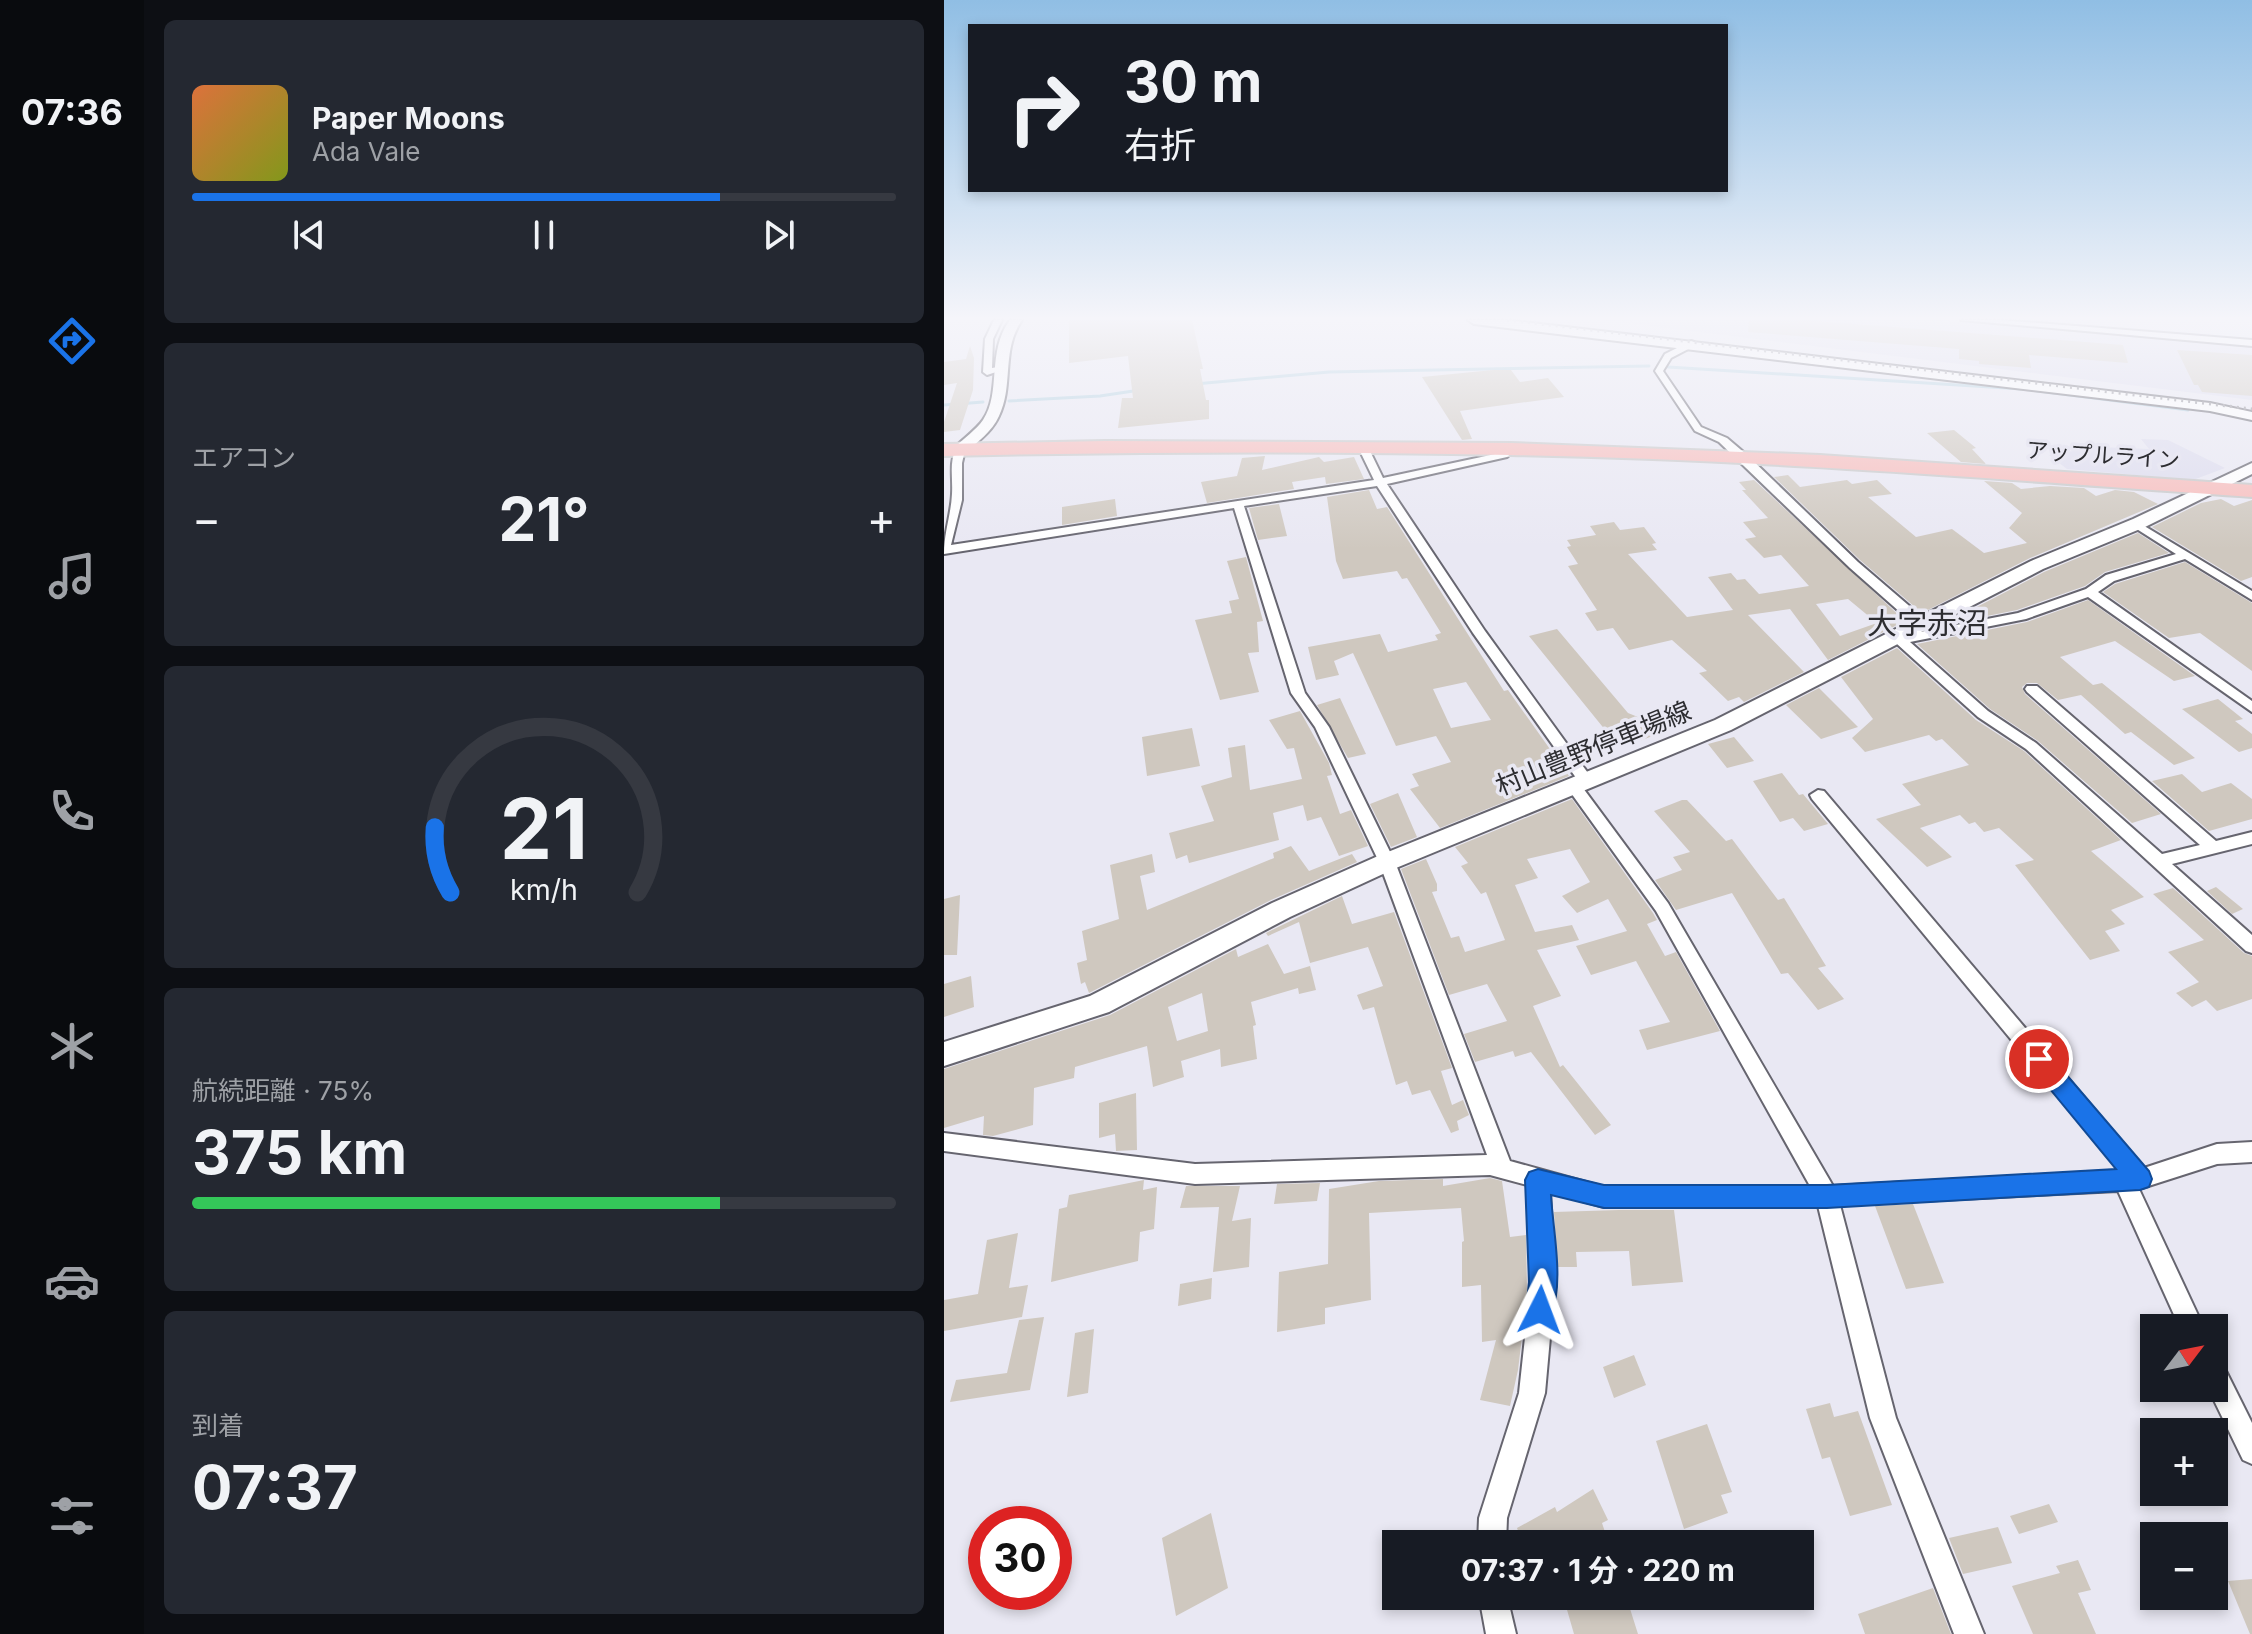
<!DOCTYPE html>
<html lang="ja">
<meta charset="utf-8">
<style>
body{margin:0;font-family:Inter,"Noto Sans JP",sans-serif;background:#242831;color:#f1f3f6;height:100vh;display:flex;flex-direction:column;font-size:30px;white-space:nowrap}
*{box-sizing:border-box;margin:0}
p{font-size:26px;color:#9ea1a6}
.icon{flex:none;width:44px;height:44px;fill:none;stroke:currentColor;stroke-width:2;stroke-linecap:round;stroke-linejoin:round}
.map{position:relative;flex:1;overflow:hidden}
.panel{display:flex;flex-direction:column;gap:20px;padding:20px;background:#0d0f14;width:800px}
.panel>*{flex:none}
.hud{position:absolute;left:24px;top:24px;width:760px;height:168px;border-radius:0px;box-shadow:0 4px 12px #0003;background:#171b24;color:#f1f3f6;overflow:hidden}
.needle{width:52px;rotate:58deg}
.fabs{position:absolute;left:1196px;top:1314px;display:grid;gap:16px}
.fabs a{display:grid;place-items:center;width:88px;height:88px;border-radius:0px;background:#171b24;box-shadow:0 4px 12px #0003;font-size:40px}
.speed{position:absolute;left:24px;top:1506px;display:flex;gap:16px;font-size:40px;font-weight:700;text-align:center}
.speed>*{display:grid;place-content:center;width:104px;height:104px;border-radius:50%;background:#171b24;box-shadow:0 4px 12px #0003;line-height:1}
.speed .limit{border:12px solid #d22;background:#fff;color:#111}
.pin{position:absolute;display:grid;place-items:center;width:68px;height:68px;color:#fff;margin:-34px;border:4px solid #fff;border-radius:50%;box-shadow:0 2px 8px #0007}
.me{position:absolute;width:88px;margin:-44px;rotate:3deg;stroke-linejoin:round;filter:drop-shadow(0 0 6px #0008)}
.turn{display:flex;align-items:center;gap:28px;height:168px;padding:0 24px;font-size:36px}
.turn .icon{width:104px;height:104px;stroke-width:2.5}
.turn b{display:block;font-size:56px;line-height:68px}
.big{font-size:60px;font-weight:700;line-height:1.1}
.panel .card{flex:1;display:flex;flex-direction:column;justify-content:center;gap:12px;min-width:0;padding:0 28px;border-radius:12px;background:#242831}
.panel .dial{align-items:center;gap:0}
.dial svg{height:208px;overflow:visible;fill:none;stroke:#363941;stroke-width:7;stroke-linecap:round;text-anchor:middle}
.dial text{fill:#f1f3f6;stroke:none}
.song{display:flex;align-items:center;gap:24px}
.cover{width:96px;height:96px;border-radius:12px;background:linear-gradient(135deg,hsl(20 70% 55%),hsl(70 70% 35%))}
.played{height:8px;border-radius:4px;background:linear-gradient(90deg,#1a73e8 75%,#363941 75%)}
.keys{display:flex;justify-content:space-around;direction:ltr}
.heat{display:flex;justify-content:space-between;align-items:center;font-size:44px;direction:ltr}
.charge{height:12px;border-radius:6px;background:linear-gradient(90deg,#34c759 75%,#363941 0)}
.trip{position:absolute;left:438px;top:1530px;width:432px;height:80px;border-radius:0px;background:#171b24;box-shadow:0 4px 12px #0003;font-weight:700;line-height:80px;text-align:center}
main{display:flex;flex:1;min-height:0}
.menu{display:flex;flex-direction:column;width:144px;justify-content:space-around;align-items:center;background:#090b0e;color:#9ea1a6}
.menu .icon{width:56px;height:56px}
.menu .selected{color:#1a73e8}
.menu b{font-size:36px;color:#f1f3f6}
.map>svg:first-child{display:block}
.built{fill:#dddcee}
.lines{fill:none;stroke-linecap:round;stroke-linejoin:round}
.stream{stroke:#accddd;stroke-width:3}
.building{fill:#cfc8bf;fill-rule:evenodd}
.street-casing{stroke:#66656f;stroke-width:4}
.secondary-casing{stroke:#66656f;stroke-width:4}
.highway-casing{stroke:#c8c8c9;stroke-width:4}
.street{fill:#fff;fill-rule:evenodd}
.secondary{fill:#fff;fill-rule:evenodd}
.highway{fill:#f7bcbb;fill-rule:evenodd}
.rail{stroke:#8c8b93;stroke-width:3;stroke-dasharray:2 5;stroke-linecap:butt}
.route{fill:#1a73e8;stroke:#114b97;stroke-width:2}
.labels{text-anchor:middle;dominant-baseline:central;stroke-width:7;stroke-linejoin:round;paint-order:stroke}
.far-street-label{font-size:22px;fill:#2d2d31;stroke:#e9e8f3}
.street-label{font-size:26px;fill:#2d2d31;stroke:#e9e8f3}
.quarter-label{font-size:30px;fill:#2d2d31;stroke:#e9e8f3}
</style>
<main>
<nav class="menu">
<b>07:36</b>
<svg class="icon selected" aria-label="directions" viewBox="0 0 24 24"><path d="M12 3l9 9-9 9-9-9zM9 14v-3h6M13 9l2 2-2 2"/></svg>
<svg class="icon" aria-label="music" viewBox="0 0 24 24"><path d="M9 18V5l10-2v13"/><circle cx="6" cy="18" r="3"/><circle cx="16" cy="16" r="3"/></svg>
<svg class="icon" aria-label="phone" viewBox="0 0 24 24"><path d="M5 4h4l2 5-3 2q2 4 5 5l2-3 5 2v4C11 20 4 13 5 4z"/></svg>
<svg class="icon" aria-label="climate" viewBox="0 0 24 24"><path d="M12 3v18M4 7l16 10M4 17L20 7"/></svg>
<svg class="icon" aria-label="car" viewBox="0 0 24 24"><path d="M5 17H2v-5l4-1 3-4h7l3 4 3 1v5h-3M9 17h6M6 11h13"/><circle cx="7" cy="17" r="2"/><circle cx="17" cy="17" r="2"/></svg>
<svg class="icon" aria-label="filters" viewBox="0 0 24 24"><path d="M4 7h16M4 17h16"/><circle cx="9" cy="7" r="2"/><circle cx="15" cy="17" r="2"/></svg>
</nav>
<section class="panel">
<div class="card">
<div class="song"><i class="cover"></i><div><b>Paper Moons</b><p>Ada Vale</p></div></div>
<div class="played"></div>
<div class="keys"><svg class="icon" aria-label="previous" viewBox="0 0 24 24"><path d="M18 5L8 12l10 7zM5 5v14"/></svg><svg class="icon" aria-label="pause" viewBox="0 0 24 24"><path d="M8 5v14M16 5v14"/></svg><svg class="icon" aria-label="next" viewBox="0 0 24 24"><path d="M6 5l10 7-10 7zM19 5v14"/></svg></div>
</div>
<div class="card"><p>エアコン</p>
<div class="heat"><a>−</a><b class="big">21°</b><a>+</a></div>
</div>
<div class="card dial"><svg viewBox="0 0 100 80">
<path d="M14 69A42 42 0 1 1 86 69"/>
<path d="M14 69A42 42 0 0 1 8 44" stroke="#1a73e8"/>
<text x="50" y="56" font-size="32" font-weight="700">21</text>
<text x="50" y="72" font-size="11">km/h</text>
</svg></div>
<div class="card"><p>航続距離 · 75%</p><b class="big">375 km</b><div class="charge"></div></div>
<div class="card"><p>到着</p><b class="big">07:37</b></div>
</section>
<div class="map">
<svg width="1308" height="1634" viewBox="0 0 1308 1634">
<rect width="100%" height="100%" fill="#e9e8f3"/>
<path class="built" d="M658 320H994L1308 345V400Z
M1197 439 1224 440 1281 468 1249 480 1123 469 1105 455 1153 447 1205 449Z"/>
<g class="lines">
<path class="stream" d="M724 367 1078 389 1244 410
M251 384 385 372 705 366
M65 401 156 396 196 390
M0 405 39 402"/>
</g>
<path class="building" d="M125 320H248L259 369H256L262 400H265V419L174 428 178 398H189L184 356 125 363Z
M805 320H860L1179 345 1184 363 1085 355 1087 368 1035 364V361L1015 359V349L804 332Z
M26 346 30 358 29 390 16 430 0 432V422L13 383 0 385V362L22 359Z
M1233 350 1308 355V396L1258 392 1254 385H1250Z
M549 370H567L576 382 604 378 620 397 516 411 528 439 518 440 478 377Z
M1010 430 1032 448 1028 449 1042 464 1017 462 983 433Z
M321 456 318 470 375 457 380 462 410 457 420 479 382 484 381 477 348 482 350 489 263 503 257 482 293 476 298 458Z
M844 475 856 487 903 480 908 484 933 480 948 494 924 497 972 537 1008 529 1040 553 1083 543 1065 528 1078 513 1040 481 1068 483 1077 489 1106 486 1140 488 1152 496 1171 490 1190 492 1214 504 1086 558 978 613 916 560 830 477Z
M810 480 961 621 884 660 846 609 804 615 860 672 800 702 795 697 784 701 755 673 763 671 728 640 685 650 669 628 653 631 641 613 653 610 624 566 634 564 623 547 627 546 623 540 652 535 646 526 670 522 676 530 700 527 712 543 708 544 713 550 684 554 743 617 789 610 764 577 787 573 793 580 801 579 815 594 865 586 837 555 820 558 801 539 812 537 799 522 824 518 798 490H802L795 482ZM904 599 933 623 896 636 872 604Z
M425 490 433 509 443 507 560 691 564 690 625 776 496 828 466 789 475 786 468 774 507 762 492 736 452 746 409 653 390 661 395 675 372 680 364 647 436 634 444 652 494 640 491 635 497 633 463 578 458 579 453 571 399 579 392 561 383 497ZM522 682 547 720 507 728 489 689Z
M171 499 173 516 118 525V507Z
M1277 499 1290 506 1308 500V577L1297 581 1208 527 1257 503Z
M335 504 343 536 314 540 305 508Z
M1194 533 1225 553 1161 572 1141 586 1073 610 998 625 1100 572Z
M302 557 319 621 313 622 315 652 304 653 315 692 276 700 251 620 288 613 285 601 295 599 283 561Z
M1241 562 1308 603V671L1256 633 1225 638 1159 592 1171 584Z
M1144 600 1251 676 1230 681 1171 641 1116 657 1149 685 1158 683 1251 758 1230 765 1187 732 1181 734 1137 695 1114 700 1093 683H1083L1078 687 1081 694 1217 814 1188 823 1094 741 1046 709 973 644 1083 622Z
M613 629 684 713 694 717 729 706 745 722 685 745 668 729 662 731 585 636Z
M953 648 1032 720 1080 751 1177 840 1147 851 1200 897 1167 910 1181 924 1161 931 1176 951 1146 960 1071 865 1090 860 1055 828 1040 832 1031 822 1025 824 1016 815 976 828 1008 857 983 867 932 819 977 805 958 784 1025 765 998 739 992 741 985 735 921 752 908 738 929 719 897 677Z
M875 688 914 727 877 739 842 705Z
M396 698 422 754 404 758 373 705Z
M1274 699 1299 719 1291 721 1308 734V748L1295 752 1238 709Z
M356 711 385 763 388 775 383 776 396 814 407 810 424 846 395 856 377 817 363 821 359 805 329 813 335 840 245 863 243 855 232 859 225 833 270 821 257 786 288 777 284 748 301 745 306 790 358 779 350 748 343 749 325 720Z
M248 728 256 766 203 776 198 737Z
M790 737 810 761 783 768 764 744Z
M838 773 855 795 859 794 884 824 860 831 849 818 836 822 809 781Z
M1238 774 1258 792 1287 783 1308 799V819L1265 831 1208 781Z
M454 793 473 837 447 847 426 804Z
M628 799 709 913 713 920 703 924 721 956 732 952 776 1031 703 1050 695 1030 726 1022 692 961 647 975 632 946 683 931 664 899 633 913 618 896 646 882 626 849 583 859 594 878 571 885 591 932 628 925 635 940 593 950 617 996 589 1006 616 1067 619 1065 667 1125 651 1135 587 1052 571 1057 569 1051 531 1062 520 1034 563 1021 543 984 505 995 457 869 482 859 493 884V891L488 892 507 938 515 936 521 952 561 940 542 892 537 894 517 866 524 863 511 847Z
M738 800H743L782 841 788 839 834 900 840 898 882 966 874 968 900 999 874 1010 844 973 837 974 788 893 732 910 711 880 738 870 729 857 746 852 710 811Z
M347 846 365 871 408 854 413 862 327 900 145 993 141 982 137 984 133 963 143 960 138 931 175 919 166 865 208 854 211 872 196 876 203 910 330 858 329 853Z
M1272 887 1299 909 1288 914 1263 891Z
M1229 888 1300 953 1308 956V999L1273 1011 1262 1000 1248 1007 1232 993 1255 982 1224 952 1260 940 1209 894Z
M16 895 13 955H0V899Z
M398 896 408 924 450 912 508 1068 497 1071 508 1105 519 1100 525 1115 513 1121 515 1130 507 1133 486 1090 468 1095 463 1081 452 1085 430 1007 419 1010 413 995 439 986 424 947 366 963 355 922 324 936 322 933Z
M324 944 340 974 366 966 372 990 355 994 354 988 307 1002 312 1025 309 1026 313 1059 277 1067 276 1049 237 1061 240 1077 209 1087 203 1046 131 1067 130 1078 90 1088 89 1125 49 1136 39 1135 40 1116 0 1128V1069L166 1015 292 949 294 957ZM258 993 264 1031 233 1041 224 1007Z
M27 976 30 1007 0 1017V984Z
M192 1093 193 1150 172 1151 171 1134 155 1138V1103Z
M546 1178 558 1181 566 1237 582 1235 583 1295 574 1370 566 1406 536 1400 552 1340 538 1342 537 1285 518 1287V1242L520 1241 517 1208 425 1213 427 1300 381 1308V1324L333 1332 335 1272 384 1264 385 1189 435 1181 499 1179V1186Z
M200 1180 199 1190 213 1187 210 1229 196 1232 194 1261 107 1282 115 1209 123 1207 125 1195Z
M376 1183 373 1201 330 1204 333 1184Z
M242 1186H296L288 1221 307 1218 305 1267 269 1272 275 1207 236 1208Z
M969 1204 1000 1283 962 1289 931 1206Z
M675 1210H730L739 1282 688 1286 685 1251 632 1252 633 1267H613L610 1212Z
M74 1233 65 1288 84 1285 78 1317 0 1331V1300L34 1294 43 1240Z
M268 1278 267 1299 234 1306 236 1284Z
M100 1317 86 1390 6 1402 12 1380 63 1373 75 1320Z
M150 1329 144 1393 123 1397 131 1333Z
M690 1355 702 1385 670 1398 659 1367Z
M886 1403 890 1417 914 1411 948 1505 906 1516 886 1457 878 1459 862 1409Z
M763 1424 788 1492 777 1495 784 1513 740 1529 712 1441Z
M649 1489 664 1520 658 1523 665 1544H579L573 1528 611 1507 613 1512Z
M1105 1504 1114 1522 1075 1534 1066 1516Z
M267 1513 284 1588 232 1616 218 1538Z
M1054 1527 1068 1563 1019 1574 1005 1538Z
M1134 1560 1147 1590 1134 1593 1152 1634H1089L1068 1586 1116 1573 1112 1566Z
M1308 1579V1634H1306L1284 1581Z
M989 1588 1007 1634H921L914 1614Z
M619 1596H682L694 1634H630Z"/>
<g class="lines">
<g class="street-casing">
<path id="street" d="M50 320H58L49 339 48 368 54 367 58 370 43 375 39 372 41 339Z
M1017 320H1055L1308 340V346Z
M747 341 750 342V346L727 358 719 371 757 427 783 438 803 455 914 562 984 622V628H974L906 568 775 442 751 431 711 371 721 354Z
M419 444 424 447 439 478 556 453 567 446 572 449 563 457 443 484 541 631 649 780 646 784H636L724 903 889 1186 1176 1171 868 799 866 795 874 790 880 791 1200 1168 1273 1144 1308 1142V1162L1273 1164 1195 1189 1260 1328H1236L1174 1191 896 1205 952 1418 1040 1634H1010L926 1418 874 1206 660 1207 606 1192 611 1282 601 1393 563 1518 562 1544H534L535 1518 575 1393 587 1282 583 1185 546 1175 251 1184 0 1151V1133L251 1164 543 1155 435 862 371 727 347 693 290 508 0 554C0 532 7 515 8 494 9 477 5 463 12 448L21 450 18 463V500L7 545 430 480 414 447ZM433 486 529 633 635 782H625L622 786 712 911 866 1186 660 1187 566 1161 451 862 385 727 361 693 300 506Z
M1192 521 1308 591V600L1241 559 1170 581 1154 592 1308 701V712L1144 597 1082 619 966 642 1044 711 1092 743 1218 854 1256 845 1083 692 1081 689 1083 686H1093L1272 841 1308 832V844L1228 864 1308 935V953L1302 951 1082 749 1034 717 953 644H945L943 641 950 637 1074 613 1142 589 1162 575 1232 554 1188 526V522Z
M1270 1362 1279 1365 1308 1423V1464L1299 1460 1264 1388H1270Z
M535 1596H563L572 1634H542Z"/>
</g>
<g class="secondary-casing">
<path id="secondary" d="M66 320H78C57 350 70 385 55 416 48 432 33 442 21 453H11V447C20 438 32 430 39 420 58 392 42 352 66 320Z
M524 320H563L1266 403 1308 412V420L1266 411 530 324Z
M1308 463V474L1201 527 1099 569 787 730 452 868 346 917 165 1012 0 1066V1042L146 996 328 903 434 856 771 720 1087 561 1189 519Z"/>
</g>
<g class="highway-casing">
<path id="highway" d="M161 441 567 443 876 455 1308 485V497C1061 480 814 459 566 455 377 451 188 452 0 456V444Z"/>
</g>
<use href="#street" class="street"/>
<use href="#secondary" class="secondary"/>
<use href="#highway" class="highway"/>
<path class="rail" d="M563 320 1308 409"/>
</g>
<linearGradient id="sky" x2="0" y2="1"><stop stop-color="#90bee4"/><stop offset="0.58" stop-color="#f5f5fa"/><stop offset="1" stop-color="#f5f5fa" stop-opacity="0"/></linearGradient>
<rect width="1308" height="549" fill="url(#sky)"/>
<path class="route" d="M1095 1050 1103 1052 1205 1171 1208 1179 1205 1187 1196 1190 883 1208H660L607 1195C609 1233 621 1283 606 1319L596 1323 586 1319 582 1310 585 1282 581 1180 585 1172 594 1169 660 1185H883L1172 1169 1087 1066 1084 1059 1087 1052Z"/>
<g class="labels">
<g class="far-street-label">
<text transform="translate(1159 455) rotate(4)">アップルライン</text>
</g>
<g class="street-label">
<text transform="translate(649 748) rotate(-22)">村山豊野停車場線</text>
</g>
<g class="quarter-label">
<text x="983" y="623">大字赤沼</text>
</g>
</g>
</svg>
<div class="fabs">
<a><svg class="needle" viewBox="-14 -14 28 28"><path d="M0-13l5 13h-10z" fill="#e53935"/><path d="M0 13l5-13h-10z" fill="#9ea1a6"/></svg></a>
<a>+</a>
<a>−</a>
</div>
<div class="speed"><div class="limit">30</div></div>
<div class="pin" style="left:1095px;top:1059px;background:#d93025"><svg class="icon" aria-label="arrive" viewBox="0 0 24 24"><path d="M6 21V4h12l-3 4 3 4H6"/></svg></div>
<svg class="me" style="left:596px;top:1310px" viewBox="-20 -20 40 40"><path d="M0-17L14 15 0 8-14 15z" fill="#1a73e8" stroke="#fff" stroke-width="4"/></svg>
<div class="trip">07:37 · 1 分 · 220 m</div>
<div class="hud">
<div class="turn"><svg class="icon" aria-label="right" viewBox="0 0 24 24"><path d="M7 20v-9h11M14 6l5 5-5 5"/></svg><div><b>30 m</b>右折</div></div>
</div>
</div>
</main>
